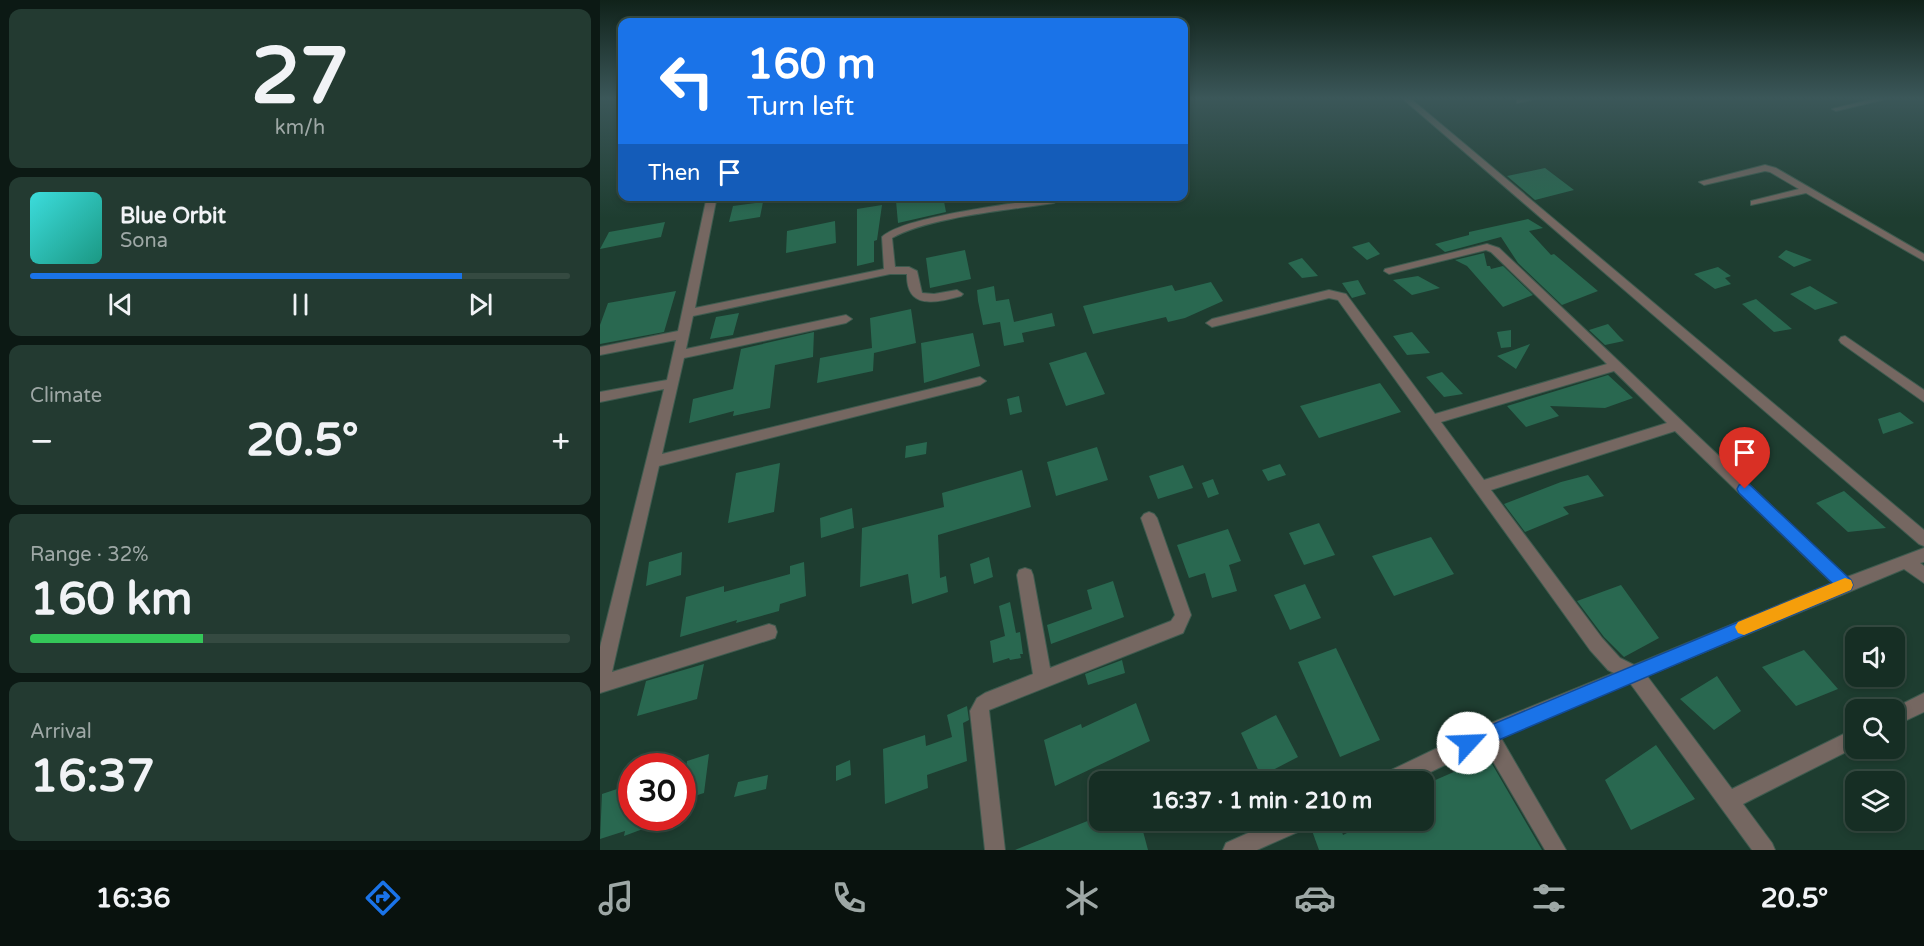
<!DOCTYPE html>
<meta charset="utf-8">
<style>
body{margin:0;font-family:"Varela Round",sans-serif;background:#233a31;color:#f1f3f6;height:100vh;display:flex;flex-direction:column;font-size:22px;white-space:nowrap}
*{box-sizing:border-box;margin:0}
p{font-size:20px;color:#9ea8a6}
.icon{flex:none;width:33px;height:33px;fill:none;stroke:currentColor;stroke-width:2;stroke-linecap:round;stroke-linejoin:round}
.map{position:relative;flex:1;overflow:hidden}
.drawer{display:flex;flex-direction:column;gap:9px;padding:9px;background:#0c1914;width:600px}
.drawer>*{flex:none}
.guide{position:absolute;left:18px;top:18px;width:570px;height:183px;border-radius:12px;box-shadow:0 3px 9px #0003,0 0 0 2px #354a41;background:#1a73e8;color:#fff;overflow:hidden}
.tools{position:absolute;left:1245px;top:627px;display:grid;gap:12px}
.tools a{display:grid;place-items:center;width:60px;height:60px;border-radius:12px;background:#162e24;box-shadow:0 3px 9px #0003,0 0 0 2px #354a41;font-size:30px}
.speed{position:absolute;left:18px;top:753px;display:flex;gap:12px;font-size:30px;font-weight:700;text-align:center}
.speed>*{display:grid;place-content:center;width:78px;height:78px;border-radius:50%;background:#162e24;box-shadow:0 3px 9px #0003,0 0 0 2px #354a41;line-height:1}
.speed .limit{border:9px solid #d22;background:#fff;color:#111}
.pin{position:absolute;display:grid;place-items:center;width:51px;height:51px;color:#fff;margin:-62px -26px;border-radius:50% 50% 50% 0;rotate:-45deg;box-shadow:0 0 6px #0007}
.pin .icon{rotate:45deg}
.me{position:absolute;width:66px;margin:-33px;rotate:65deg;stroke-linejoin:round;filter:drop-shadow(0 0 4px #0008)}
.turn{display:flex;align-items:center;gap:21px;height:126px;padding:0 30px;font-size:27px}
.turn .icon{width:78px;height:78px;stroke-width:2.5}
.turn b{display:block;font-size:42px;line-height:51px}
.then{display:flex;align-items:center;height:57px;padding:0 30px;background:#0003;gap:12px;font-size:22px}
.big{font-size:45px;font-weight:700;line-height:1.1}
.drawer .card{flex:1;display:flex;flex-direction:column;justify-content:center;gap:9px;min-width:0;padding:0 21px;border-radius:12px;background:#233a31}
.drawer .dial{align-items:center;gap:0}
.dial b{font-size:78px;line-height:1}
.song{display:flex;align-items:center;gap:18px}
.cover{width:72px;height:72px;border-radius:9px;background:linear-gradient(135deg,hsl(180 70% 55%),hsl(170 70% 35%))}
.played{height:6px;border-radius:3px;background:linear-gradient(90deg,#1a73e8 80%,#354a41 80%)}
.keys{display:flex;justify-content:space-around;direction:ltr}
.heat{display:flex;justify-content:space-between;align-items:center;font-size:33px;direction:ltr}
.charge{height:9px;border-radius:4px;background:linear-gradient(90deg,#34c759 32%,#354a41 0)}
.trip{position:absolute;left:489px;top:771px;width:345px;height:60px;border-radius:12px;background:#162e24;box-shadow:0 3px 9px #0003,0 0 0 2px #354a41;font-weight:700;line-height:60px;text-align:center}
.dock{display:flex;height:96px;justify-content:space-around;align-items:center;background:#09120e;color:#9ea8a6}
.dock .icon{width:42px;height:42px}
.dock .selected{color:#1a73e8}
.dock b{font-size:27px;color:#f1f3f6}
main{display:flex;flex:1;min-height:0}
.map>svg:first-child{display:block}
.building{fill:#296850}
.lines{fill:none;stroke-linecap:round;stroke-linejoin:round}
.minor-casing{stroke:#3e5b4f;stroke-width:2}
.minor{fill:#756761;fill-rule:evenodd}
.route{fill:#1a73e8;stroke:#114b97;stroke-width:1.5}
.slow{fill:#f59e0b}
</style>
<main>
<section class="drawer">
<div class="card dial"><b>27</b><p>km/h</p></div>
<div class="card">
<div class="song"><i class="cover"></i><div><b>Blue Orbit</b><p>Sona</p></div></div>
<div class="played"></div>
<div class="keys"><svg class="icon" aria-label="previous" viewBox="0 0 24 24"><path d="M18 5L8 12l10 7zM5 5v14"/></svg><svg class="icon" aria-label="pause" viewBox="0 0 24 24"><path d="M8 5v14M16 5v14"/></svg><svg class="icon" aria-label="next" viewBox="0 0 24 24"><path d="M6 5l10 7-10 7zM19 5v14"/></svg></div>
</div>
<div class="card"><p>Climate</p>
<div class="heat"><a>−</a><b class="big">20.5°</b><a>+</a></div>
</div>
<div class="card"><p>Range · 32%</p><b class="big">160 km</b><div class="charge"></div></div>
<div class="card"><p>Arrival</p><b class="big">16:37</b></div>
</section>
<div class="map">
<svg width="1324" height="850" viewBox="0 0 1324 850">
<rect width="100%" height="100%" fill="#1e3d30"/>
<path class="building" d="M945 168 974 190 935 200 907 176Z
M343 196 346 212 298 223 296 201 313 198V201Z
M163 202 160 217 129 222 133 206Z
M282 205 277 240 274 241V262L257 266V209Z
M928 219 943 228 929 231 951 255 954 254 998 291 962 305 918 263 901 237 845 252 835 244 869 235V232Z
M235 221 236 243 186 253 187 231Z
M65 222 61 237 0 249 9 232Z
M769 242 780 254 767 260 752 247Z
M365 250 371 279 330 288 326 258Z
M1186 250 1212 260 1194 267 1178 257Z
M884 253 887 266H890L891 269 903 266 933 295 903 307 867 266 855 260Z
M702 258 718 276 702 278 688 263Z
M1118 267 1131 276 1125 278 1131 284 1115 289 1094 274Z
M818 276 840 288 812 295 793 280Z
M758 280 766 294 752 298 742 283Z
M611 282 623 301 585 318 568 322 566 317 493 334 483 306 572 285 575 291Z
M394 286 396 301 409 299 414 322 452 313 455 326 422 333 424 342 404 346 400 322 383 325 378 301 377 290Z
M1210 286 1238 303 1215 310 1190 294Z
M76 291 64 332 0 344V325L8 303Z
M1156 299 1192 329 1174 332 1142 304Z
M311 309 316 343 274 353 273 371 217 383 220 358 272 348 270 318Z
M139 313 133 335 110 339 116 317Z
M1008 324 1018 335 1024 341 1005 345 989 330Z
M911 330V347L901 348 897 332Z
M214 332 213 357 175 365 170 408 133 416 134 411 89 423 93 399 133 389 141 349Z
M812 332 830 353 807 355 793 336Z
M373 333 380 366 324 383 321 343Z
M930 344 916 369 897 356Z
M486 352 505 394 466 406 449 363Z
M842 372 863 394 844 397 826 377Z
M1008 375 1033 398 1005 408 950 406 959 416 926 427 907 406Z
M780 383 801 412 719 438 700 406Z
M419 396 422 412 410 415 407 399Z
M1300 412 1314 423 1283 434 1278 419Z
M327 442 326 454 305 458 306 446Z
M497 447 508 480 456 496 447 462Z
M180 463 174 512 128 523 136 473Z
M680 464 686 475 668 481 662 470Z
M583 465 593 488 558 499 549 476Z
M422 470 431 507 338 535 340 578 346 576 348 592 312 604 308 574 260 587 262 528 344 507 342 493Z
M988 475 1004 496 963 507 969 514 925 532 904 504 961 482Z
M613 479 619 494 608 498 602 483Z
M1244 491 1286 528 1248 532 1216 503Z
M252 508 254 528 221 538 220 518Z
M719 523 735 555 704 565 689 533Z
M628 529 641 561 629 565 637 591 612 598 605 573 589 578 577 545Z
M831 537 854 574 794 596 772 556Z
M82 552 81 575 46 586 49 562Z
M389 557 393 577 374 584 370 564Z
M204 562 206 596 180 604 179 611 136 623 137 620 80 637 86 597 124 586V592L190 574V566Z
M513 581 524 617 451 644 447 625 492 609 487 590Z
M705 584 721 618 690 630 674 595Z
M1021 585 1059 638 1024 657 1004 637 977 601Z
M410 602 416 633 420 632 423 654H420L421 658 410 660 409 658 393 663 390 641 405 636 399 606Z
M736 648 780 740 740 757 698 662Z
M1204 650 1238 689 1196 706 1162 667Z
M522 660 525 673 488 685 485 674Z
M104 664 97 699 37 716 46 681Z
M1117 676 1141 711 1114 730 1080 699Z
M536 703 550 741 455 786 444 740 481 724 482 728Z
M367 706 369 720 363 723 367 761 327 775 328 788 285 804 283 749 325 735 326 746 352 737 347 715Z
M676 715 698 757 661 776 641 733Z
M1056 745 1095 799 1031 830 1005 780Z
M109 754 104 793 82 800 87 761Z
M888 757 942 850H719L711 828 729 820H738L743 835 773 820H831L824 805V785Z
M250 760 251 775 236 781V766Z
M168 775 166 789 134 797 138 782Z
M32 784V818L70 819 24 836 25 831 0 839 2 794Z
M500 816V820H540L548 850H415Z"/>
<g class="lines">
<g class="minor-casing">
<path id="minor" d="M803 99H811L1324 530V546L1319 544Z
M917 99H936L917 103Z
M1273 99H1286L1236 111 1232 109Z
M1165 165 1176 168 1324 254V261L1206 193 1151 205V201L1199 189 1170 172 1165 171 1104 185 1099 182Z
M107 196H117L95 308 284 269 282 237C303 216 420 203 454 197L459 200 454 203C410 210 329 217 292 238L295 267H309L317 271 322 293 334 294 357 290 363 294 361 296C336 303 306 310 307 274H290L93 316 86 349 246 315 252 319 246 323 84 358 62 454 380 377 386 381 380 385 59 466 12 672 169 624 175 626 177 632 175 638 169 640 0 693V647L64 389 0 402V392L67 380 76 340 0 355V347L78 331Z
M887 244 899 248 1247 577 1324 548V562L1320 563 1324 566V583L1304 569 1047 676 1132 789 1256 728V747L1143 804 1172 843 1175 850H1152L1030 683 901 738 966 850H945L884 746 810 782H778L781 775 881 727 1014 673 1008 670 990 650 738 300 729 298 612 327 606 323 612 319 729 290 746 294 835 414 1007 364 891 252 886 250 789 274 784 271 785 269ZM1014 371 1067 423 884 480 841 422ZM1075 431 1232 583 1034 665 1020 658 1002 638 891 490Z
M1245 336 1324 390V402L1241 343 1239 340 1241 337Z
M549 512 554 514 557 518 591 615 583 633 389 710 405 850H385L370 711 377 698 385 693 433 674 417 575 419 570 425 568 431 570 433 575 450 668 571 621 575 615 541 518 544 514Z
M1324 693V712L1294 726V710H1290Z
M677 820H712L709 827 657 850H623L626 843Z"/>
</g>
<use href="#minor" class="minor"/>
</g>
<linearGradient id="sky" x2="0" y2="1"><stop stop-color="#10221a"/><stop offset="0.45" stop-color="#3b5759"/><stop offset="1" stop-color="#3b5759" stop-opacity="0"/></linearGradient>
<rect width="1324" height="218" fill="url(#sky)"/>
<path class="route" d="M1145 483 1150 485 1251 580 1253 585 1251 590 868 753 862 750 859 743 862 737 1232 583 1139 493 1137 489 1139 485Z"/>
<path class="slow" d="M1245 578 1251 580 1253 585 1251 590 1144 635 1138 633 1135 627 1138 622Z"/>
</svg>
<div class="tools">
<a><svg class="icon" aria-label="sound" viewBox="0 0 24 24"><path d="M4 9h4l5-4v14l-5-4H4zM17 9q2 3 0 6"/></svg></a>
<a><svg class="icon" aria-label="search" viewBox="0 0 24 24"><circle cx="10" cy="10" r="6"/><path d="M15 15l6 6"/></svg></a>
<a><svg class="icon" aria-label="layers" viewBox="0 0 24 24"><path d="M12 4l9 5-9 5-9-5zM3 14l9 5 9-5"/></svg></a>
</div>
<div class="speed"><div class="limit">30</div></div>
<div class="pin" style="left:1145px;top:489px;background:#d93025"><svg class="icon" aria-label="arrive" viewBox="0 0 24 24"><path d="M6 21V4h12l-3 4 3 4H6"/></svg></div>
<svg class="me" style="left:868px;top:743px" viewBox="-20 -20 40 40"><circle r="19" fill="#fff"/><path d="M0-13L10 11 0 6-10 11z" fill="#1a73e8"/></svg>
<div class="trip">16:37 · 1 min · 210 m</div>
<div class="guide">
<div class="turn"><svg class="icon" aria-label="left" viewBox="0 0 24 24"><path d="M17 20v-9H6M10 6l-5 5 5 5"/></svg><div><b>160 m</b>Turn left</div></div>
<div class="then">Then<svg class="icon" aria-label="arrive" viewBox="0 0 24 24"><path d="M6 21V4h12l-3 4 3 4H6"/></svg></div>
</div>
</div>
</main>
<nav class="dock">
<b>16:36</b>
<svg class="icon selected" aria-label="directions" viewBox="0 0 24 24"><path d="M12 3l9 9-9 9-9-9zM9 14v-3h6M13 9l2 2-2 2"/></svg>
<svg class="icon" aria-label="music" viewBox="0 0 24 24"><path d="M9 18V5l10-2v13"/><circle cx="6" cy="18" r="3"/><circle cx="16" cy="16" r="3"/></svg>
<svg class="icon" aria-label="phone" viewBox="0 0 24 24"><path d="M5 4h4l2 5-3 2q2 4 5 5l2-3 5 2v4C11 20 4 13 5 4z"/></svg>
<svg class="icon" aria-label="climate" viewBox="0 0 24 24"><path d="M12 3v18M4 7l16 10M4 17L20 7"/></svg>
<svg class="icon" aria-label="car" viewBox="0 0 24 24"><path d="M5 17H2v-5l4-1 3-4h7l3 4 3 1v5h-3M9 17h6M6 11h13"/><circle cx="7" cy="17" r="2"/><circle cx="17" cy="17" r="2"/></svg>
<svg class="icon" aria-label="filters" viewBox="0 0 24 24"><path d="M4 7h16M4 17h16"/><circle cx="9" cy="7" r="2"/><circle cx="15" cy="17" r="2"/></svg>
<b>20.5°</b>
</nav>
